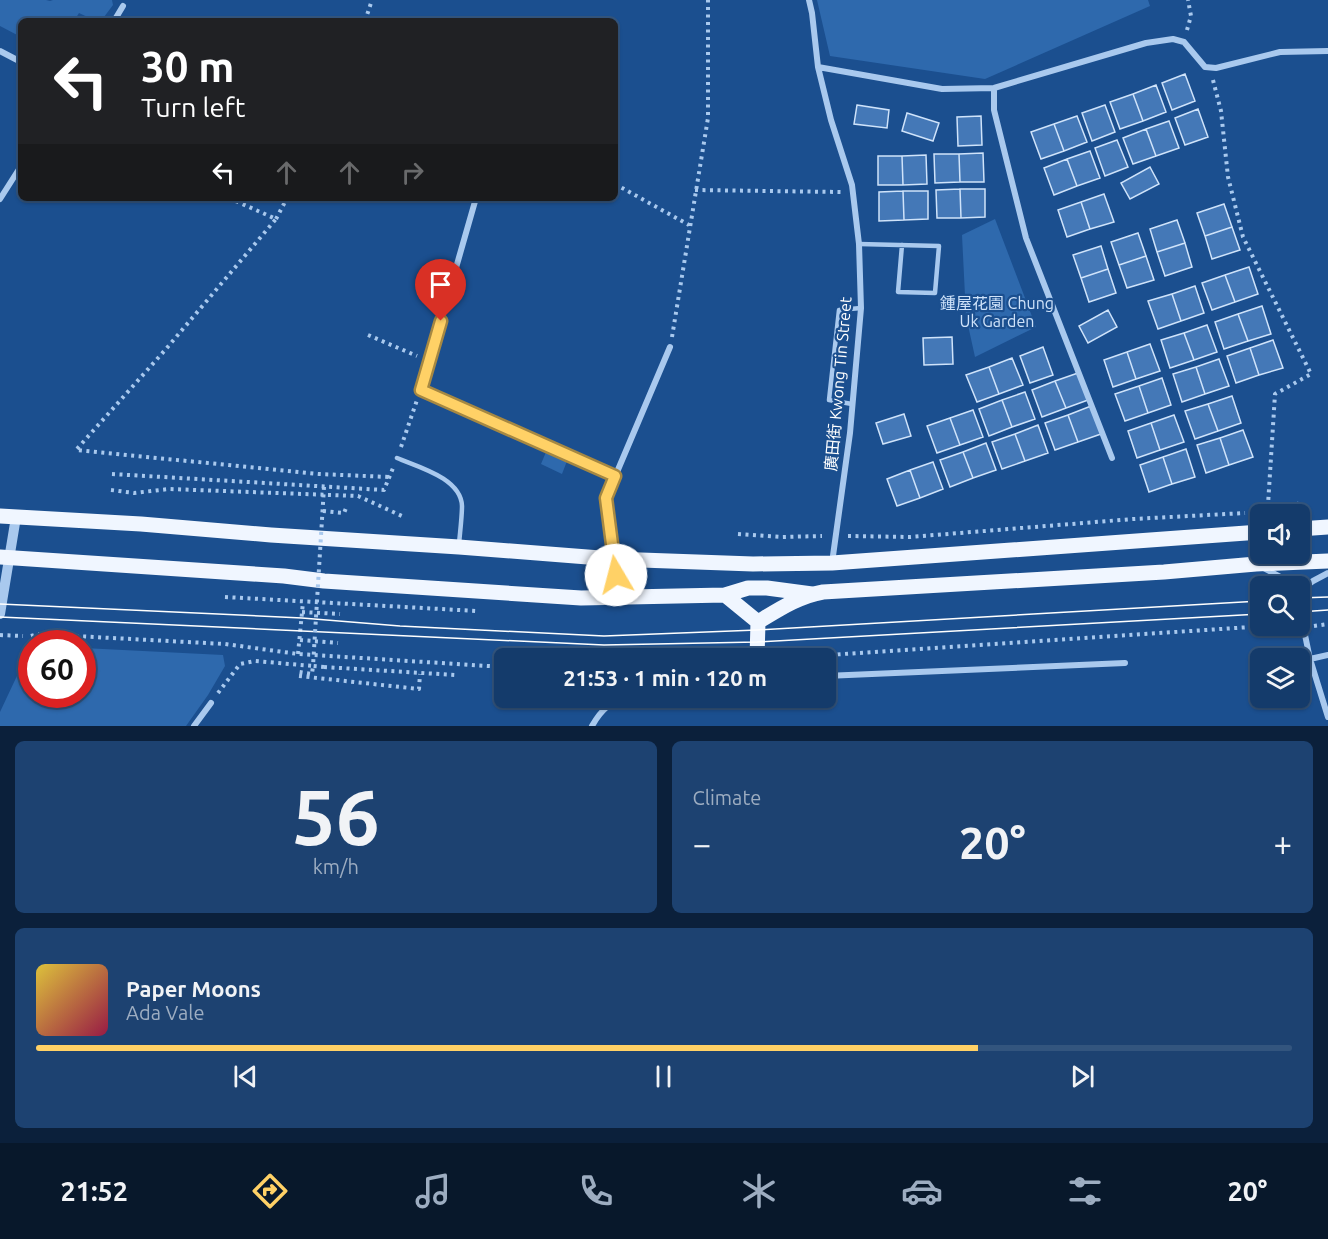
<!DOCTYPE html>
<meta charset="utf-8">
<style>
body{margin:0;font-family:Ubuntu,"Noto Sans SC",sans-serif;background:#1d4271;color:#f1f3f6;height:100vh;display:flex;flex-direction:column;font-size:22px;white-space:nowrap}
*{box-sizing:border-box;margin:0}
p{font-size:20px;color:#9dadc1}
.icon{flex:none;width:33px;height:33px;fill:none;stroke:currentColor;stroke-width:2;stroke-linecap:round;stroke-linejoin:round}
.map{position:relative;height:726px;overflow:hidden}
.drawer{display:flex;flex-direction:column;gap:15px;padding:15px;background:#0b203b;flex:1}
.drawer>*{flex:none}
.top-card{position:absolute;left:18px;top:18px;width:600px;height:183px;border-radius:9px;box-shadow:0 2px 4px #0004,0 0 0 2px #33557e;background:#202124;color:#fff;overflow:hidden}
.tools{position:absolute;left:1250px;top:504px;display:grid;gap:12px}
.tools a{display:grid;place-items:center;width:60px;height:60px;border-radius:9px;background:#143b6b;box-shadow:0 2px 4px #0004,0 0 0 2px #33557e;font-size:30px}
.speed{position:absolute;left:18px;top:630px;display:flex;gap:12px;font-size:30px;font-weight:700;text-align:center}
.speed>*{display:grid;place-content:center;width:78px;height:78px;border-radius:50%;background:#143b6b;box-shadow:0 2px 4px #0004,0 0 0 2px #33557e;line-height:1}
.speed .limit{border:9px solid #d22;background:#fff;color:#111}
.pin{position:absolute;display:grid;place-items:center;width:51px;height:51px;color:#fff;margin:-62px -26px;border-radius:50% 50% 50% 0;rotate:-45deg;box-shadow:0 0 6px #0007}
.pin .icon{rotate:45deg}
.me{position:absolute;width:66px;margin:-33px;rotate:352deg;stroke-linejoin:round;filter:drop-shadow(0 0 4px #0008)}
.turn{display:flex;align-items:center;gap:21px;height:126px;padding:0 24px;font-size:27px}
.turn .icon{width:78px;height:78px;stroke-width:2.5}
.turn b{display:block;font-size:42px;line-height:51px}
.lanes{display:flex;align-items:center;height:57px;padding:0 24px;background:#0003;justify-content:center;gap:30px;direction:ltr}
.lanes .off{opacity:.35}
.big{font-size:45px;font-weight:700;line-height:1.1}
.drawer .tile{flex:1;display:flex;flex-direction:column;justify-content:center;gap:9px;min-width:0;padding:0 21px;border-radius:9px;background:#1d4271}
.drawer .dial{align-items:center;gap:0}
.dial b{font-size:78px;line-height:1}
.song{display:flex;align-items:center;gap:18px}
.cover{width:72px;height:72px;border-radius:9px;background:linear-gradient(135deg,hsl(50 70% 55%),hsl(340 70% 35%))}
.played{height:6px;border-radius:3px;background:linear-gradient(90deg,#ffd166 75%,#33557e 75%)}
.keys{display:flex;justify-content:space-around;direction:ltr}
.heat{display:flex;justify-content:space-between;align-items:center;font-size:33px;direction:ltr}
.drawer .tiles{flex:1;display:grid;gap:15px;grid-template-columns:1fr 1fr}
.tile:last-child{grid-column:span 2}
.trip{position:absolute;left:494px;top:648px;width:342px;height:60px;border-radius:9px;background:#143b6b;box-shadow:0 2px 4px #0004,0 0 0 2px #33557e;font-weight:700;line-height:60px;text-align:center}
.dock{display:flex;height:96px;justify-content:space-around;align-items:center;background:#08182b;color:#9dadc1}
.dock .icon{width:42px;height:42px}
.dock .active{color:#ffd166}
.dock b{font-size:27px;color:#f1f3f6}
.map>svg:first-child{display:block}
.green{fill:#2e69ad}
.building{fill:#4478b7;stroke:#cfe3fa;stroke-width:1.5}
.lines{fill:none;stroke-linecap:round;stroke-linejoin:round}
.path{stroke:#a9c9ee;stroke-width:4;stroke-dasharray:3 4.5;stroke-linecap:butt}
.service{stroke:#a9c9ee;stroke-width:4.5}
.minor{stroke:#a9c9ee;stroke-width:6}
.tertiary{stroke:#a9c9ee;stroke-width:10}
.primary{stroke:#f0f6ff;stroke-width:15}
.tram{stroke:#fff;stroke-width:1.5}
.path-bridge{stroke:#a9c9ee;stroke-width:4;stroke-dasharray:3 4.5;stroke-linecap:butt}
.route-casing{stroke:#a68842;stroke-width:15}
.route{stroke:#ffd166;stroke-width:10}
.labels{text-anchor:middle;dominant-baseline:central;stroke-width:4.5;stroke-linejoin:round;paint-order:stroke}
.park-label{font-size:16px;fill:#cfe3fa;stroke:#1b4f8f}
.street-label{font-size:16px;fill:#fff;stroke:#1b4f8f}
</style>
<div class="map">
<svg width="1328" height="726" viewBox="0 0 1328 726">
<rect width="100%" height="100%" fill="#1b4f8f"/>
<path class="green" d="M0 0H46L50 1 53 0H112L113 5 101 21H96L79 13 74 21H21V37L0 26Z
M817 0H1148L1150 6 985 79 830 56Z
M995 219 1036 327 975 357 966 316 962 235Z
M546 452 567 461 562 474 541 464Z
M31 646 32 694H82L83 648 223 655 225 666 208 695 186 726H0V712Z"/>
<path class="building" d="M1185 74 1195 101 1172 110 1162 83Z
M1156 85 1166 112 1143 121 1133 94Z
M1133 94 1143 121 1120 129 1110 102Z
M857 105 889 110 887 128 854 124Z
M1105 105 1115 132 1092 141 1082 113Z
M1198 109 1208 137 1185 145 1175 118Z
M907 113 939 123 933 141 902 131Z
M981 116 982 145 958 146 957 117Z
M1077 116 1087 142 1064 151 1054 124Z
M1169 121 1179 148 1156 156 1146 129Z
M1054 124 1064 151 1041 159 1031 132Z
M1146 129 1156 156 1133 164 1123 138Z
M1117 140 1128 167 1105 176 1095 148Z
M1090 151 1100 178 1077 186 1067 159Z
M983 153 984 182H960L959 154Z
M934 154H959L960 182 935 183Z
M926 155 927 184 903 185 902 156Z
M878 156H902L903 185H878Z
M1067 159 1077 186 1054 195 1044 168Z
M1150 167 1159 184 1130 199 1121 183Z
M960 189H985V217L961 218Z
M960 189 961 218H937L936 190Z
M903 191H928V219L904 220Z
M903 191 904 220 879 221V192Z
M1104 194 1114 222 1090 229 1081 202Z
M1081 202 1090 229 1067 237 1058 210Z
M1224 204 1232 227 1205 236 1197 213Z
M1177 220 1185 243 1157 252 1150 229Z
M1232 227 1240 250 1212 259 1205 236Z
M1138 233 1146 256 1119 265 1111 242Z
M1185 243 1192 267 1165 276 1157 252Z
M1101 246 1108 269 1081 278 1073 255Z
M1146 256 1154 280 1127 288 1119 265Z
M1249 267 1258 294 1235 302 1225 275Z
M1108 269 1116 293 1089 302 1081 278Z
M1225 275 1235 302 1212 310 1202 283Z
M1195 286 1204 313 1181 321 1172 294Z
M1172 294 1181 321 1158 329 1148 301Z
M1262 306 1271 334 1248 341 1238 314Z
M1108 310 1117 327 1088 343 1079 326Z
M1238 314 1248 341 1224 349 1215 322Z
M1207 325 1217 352 1194 360 1184 333Z
M1184 333 1194 360 1170 368 1161 340Z
M952 337 953 364 924 365 923 338Z
M1273 340 1283 368 1259 375 1250 348Z
M1150 344 1160 371 1136 379 1127 352Z
M1043 347 1053 375 1030 383 1020 356Z
M1250 348 1259 375 1236 383 1227 356Z
M1127 352 1136 379 1113 387 1104 360Z
M1012 358 1023 385 999 394 989 367Z
M1219 359 1229 386 1205 394 1196 367Z
M989 367 999 394 977 402 966 375Z
M1196 367 1205 394 1182 402 1173 374Z
M1078 373 1088 400 1066 408 1055 381Z
M1162 378 1171 405 1148 413 1139 386Z
M1055 381 1066 408 1042 417 1032 390Z
M1139 386 1148 413 1125 421 1115 394Z
M1025 392 1035 419 1012 427 1002 400Z
M1232 396 1241 423 1218 431 1208 404Z
M1002 400 1012 427 989 436 979 409Z
M1208 404 1218 431 1195 439 1185 411Z
M1091 406 1101 434 1078 442 1068 415Z
M973 410 983 437 960 445 950 418Z
M904 414 911 436 883 444 876 423Z
M1068 415 1078 442 1055 450 1045 423Z
M1174 415 1184 442 1160 450 1151 423Z
M950 418 960 445 937 453 927 426Z
M1151 423 1160 450 1137 458 1128 431Z
M1038 425 1048 453 1025 461 1015 434Z
M1243 430 1253 457 1229 465 1220 438Z
M1015 434 1025 461 1002 469 992 442Z
M1220 438 1229 465 1206 473 1197 445Z
M986 443 996 470 973 478 963 452Z
M1186 449 1195 477 1172 484 1163 457Z
M963 452 973 478 950 487 940 460Z
M1163 457 1172 484 1149 492 1140 465Z
M933 462 943 489 920 498 910 470Z
M910 470 920 498 897 506 887 479Z"/>
<g class="lines">
<path class="path" d="M365 21 372 0
M1187 30 1191 16 1188 0
M1213 80 1221 111 1228 177 1243 237 1311 374 1275 394 1268 505 1269 512
M615 184 689 225
M695 190 841 192
M229 198 276 219 166 349 76 450 319 474 389 477
M276 219 287 198
M368 335 417 356
M672 337 708 118V0
M401 447 417 400
M112 474 384 490 393 468
M111 490 134 493 169 489 358 496 402 516
M323 511 344 513 346 508
M1258 513 1298 509 1299 502
M738 534 782 537 822 536
M848 536 910 537 1133 519 1245 513
M225 597 477 611
M302 612 340 614
M1274 626 1280 629 1291 628
M1314 626 1328 624
M0 635 23 636
M31 636 37 634 225 644 298 654 504 667
M300 640 338 643
M298 654 303 602
M808 658 813 656 1266 626
M324 667 455 675
M299 676 419 689 420 674
M218 693 240 664 255 661 313 666 312 674 299 672"/>
<path class="service" d="M859 244 939 246 935 293 898 292 902 245
M852 404 829 400 839 310 861 308
M397 458C418 467 461 478 462 506 462 517 460 532 459 544"/>
<path class="minor" d="M809 0 812 13 818 67 831 120 852 185 859 244 861 308 850 433 832 563
M114 21 123 6
M0 51 21 62
M818 67 942 89 994 88 1146 43 1173 39 1184 42 1205 67 1216 68 1280 52 1328 51
M994 88V110L1026 238 1112 458
M476 198 421 390 615 476
M0 199 21 166
M613 559 606 498 670 347
M1262 567 1284 579 1291 586
M1299 591 1313 581 1328 573
M1299 606 1310 659 1328 717
M1310 659 1328 655
M825 676 1125 663
M194 726 211 703
M592 726C601 710 611 700 630 698"/>
<path class="tertiary" d="M0 614 16 517"/>
<path class="primary" d="M0 516 141 524 271 535 459 547 613 559 753 564 832 563 1260 532
M1299 529 1328 527
M0 557 284 576 324 581 581 598 725 595 748 588H767L812 594
M613 559 620 596
M725 595 758 622
M758 622C778 610 799 596 823 592L1164 572 1256 564 1328 561
M757 658 758 622"/>
<path class="tram" d="M1299 598 1328 597
M0 604 302 618 400 626 604 636 757 630 1260 601
M1299 612 1328 610
M0 617 604 645 757 642 1260 614"/>
<path class="path-bridge" d="M324 487 313 666 324 667"/>
</g>
<g class="lines">
<g class="route-casing">
<path id="route" d="M441 321 421 390 615 476 606 498 616 575"/>
</g>
<use href="#route" class="route"/>
</g>
<g class="labels">
<g class="park-label">
<text x="997" y="303">鍾屋花園 Chung<tspan x="997" dy="18">Uk Garden</tspan></text>
</g>
<g class="street-label">
<text transform="translate(838 384) rotate(-85)">廣田街 Kwong Tin Street</text>
</g>
</g>
</svg>
<div class="tools">
<a><svg class="icon" aria-label="sound" viewBox="0 0 24 24"><path d="M4 9h4l5-4v14l-5-4H4zM17 9q2 3 0 6"/></svg></a>
<a><svg class="icon" aria-label="search" viewBox="0 0 24 24"><circle cx="10" cy="10" r="6"/><path d="M15 15l6 6"/></svg></a>
<a><svg class="icon" aria-label="layers" viewBox="0 0 24 24"><path d="M12 4l9 5-9 5-9-5zM3 14l9 5 9-5"/></svg></a>
</div>
<div class="speed"><div class="limit">60</div></div>
<div class="pin" style="left:441px;top:321px;background:#d93025"><svg class="icon" aria-label="arrive" viewBox="0 0 24 24"><path d="M6 21V4h12l-3 4 3 4H6"/></svg></div>
<svg class="me" style="left:616px;top:575px" viewBox="-20 -20 40 40"><circle r="19" fill="#fff"/><path d="M0-13L10 11 0 6-10 11z" fill="#ffd166"/></svg>
<div class="trip">21:53 · 1 min · 120 m</div>
<div class="top-card">
<div class="turn"><svg class="icon" aria-label="left" viewBox="0 0 24 24"><path d="M17 20v-9H6M10 6l-5 5 5 5"/></svg><div><b>30 m</b>Turn left</div></div>
<div class="lanes"><svg class="icon" aria-label="left" viewBox="0 0 24 24"><path d="M17 20v-9H6M10 6l-5 5 5 5"/></svg><svg class="icon off" aria-label="ahead" viewBox="0 0 24 24"><path d="M12 20V5M6 11l6-6 6 6"/></svg><svg class="icon off" aria-label="ahead" viewBox="0 0 24 24"><path d="M12 20V5M6 11l6-6 6 6"/></svg><svg class="icon off" aria-label="right" viewBox="0 0 24 24"><path d="M7 20v-9h11M14 6l5 5-5 5"/></svg></div>
</div>
</div>
<section class="drawer">
<div class="tiles">
<div class="tile dial"><b>56</b><p>km/h</p></div>
<div class="tile"><p>Climate</p>
<div class="heat"><a>−</a><b class="big">20°</b><a>+</a></div>
</div>
<div class="tile">
<div class="song"><i class="cover"></i><div><b>Paper Moons</b><p>Ada Vale</p></div></div>
<div class="played"></div>
<div class="keys"><svg class="icon" aria-label="previous" viewBox="0 0 24 24"><path d="M18 5L8 12l10 7zM5 5v14"/></svg><svg class="icon" aria-label="pause" viewBox="0 0 24 24"><path d="M8 5v14M16 5v14"/></svg><svg class="icon" aria-label="next" viewBox="0 0 24 24"><path d="M6 5l10 7-10 7zM19 5v14"/></svg></div>
</div>
</div>
</section>
<nav class="dock">
<b>21:52</b>
<svg class="icon active" aria-label="directions" viewBox="0 0 24 24"><path d="M12 3l9 9-9 9-9-9zM9 14v-3h6M13 9l2 2-2 2"/></svg>
<svg class="icon" aria-label="music" viewBox="0 0 24 24"><path d="M9 18V5l10-2v13"/><circle cx="6" cy="18" r="3"/><circle cx="16" cy="16" r="3"/></svg>
<svg class="icon" aria-label="phone" viewBox="0 0 24 24"><path d="M5 4h4l2 5-3 2q2 4 5 5l2-3 5 2v4C11 20 4 13 5 4z"/></svg>
<svg class="icon" aria-label="climate" viewBox="0 0 24 24"><path d="M12 3v18M4 7l16 10M4 17L20 7"/></svg>
<svg class="icon" aria-label="car" viewBox="0 0 24 24"><path d="M5 17H2v-5l4-1 3-4h7l3 4 3 1v5h-3M9 17h6M6 11h13"/><circle cx="7" cy="17" r="2"/><circle cx="17" cy="17" r="2"/></svg>
<svg class="icon" aria-label="filters" viewBox="0 0 24 24"><path d="M4 7h16M4 17h16"/><circle cx="9" cy="7" r="2"/><circle cx="15" cy="17" r="2"/></svg>
<b>20°</b>
</nav>
